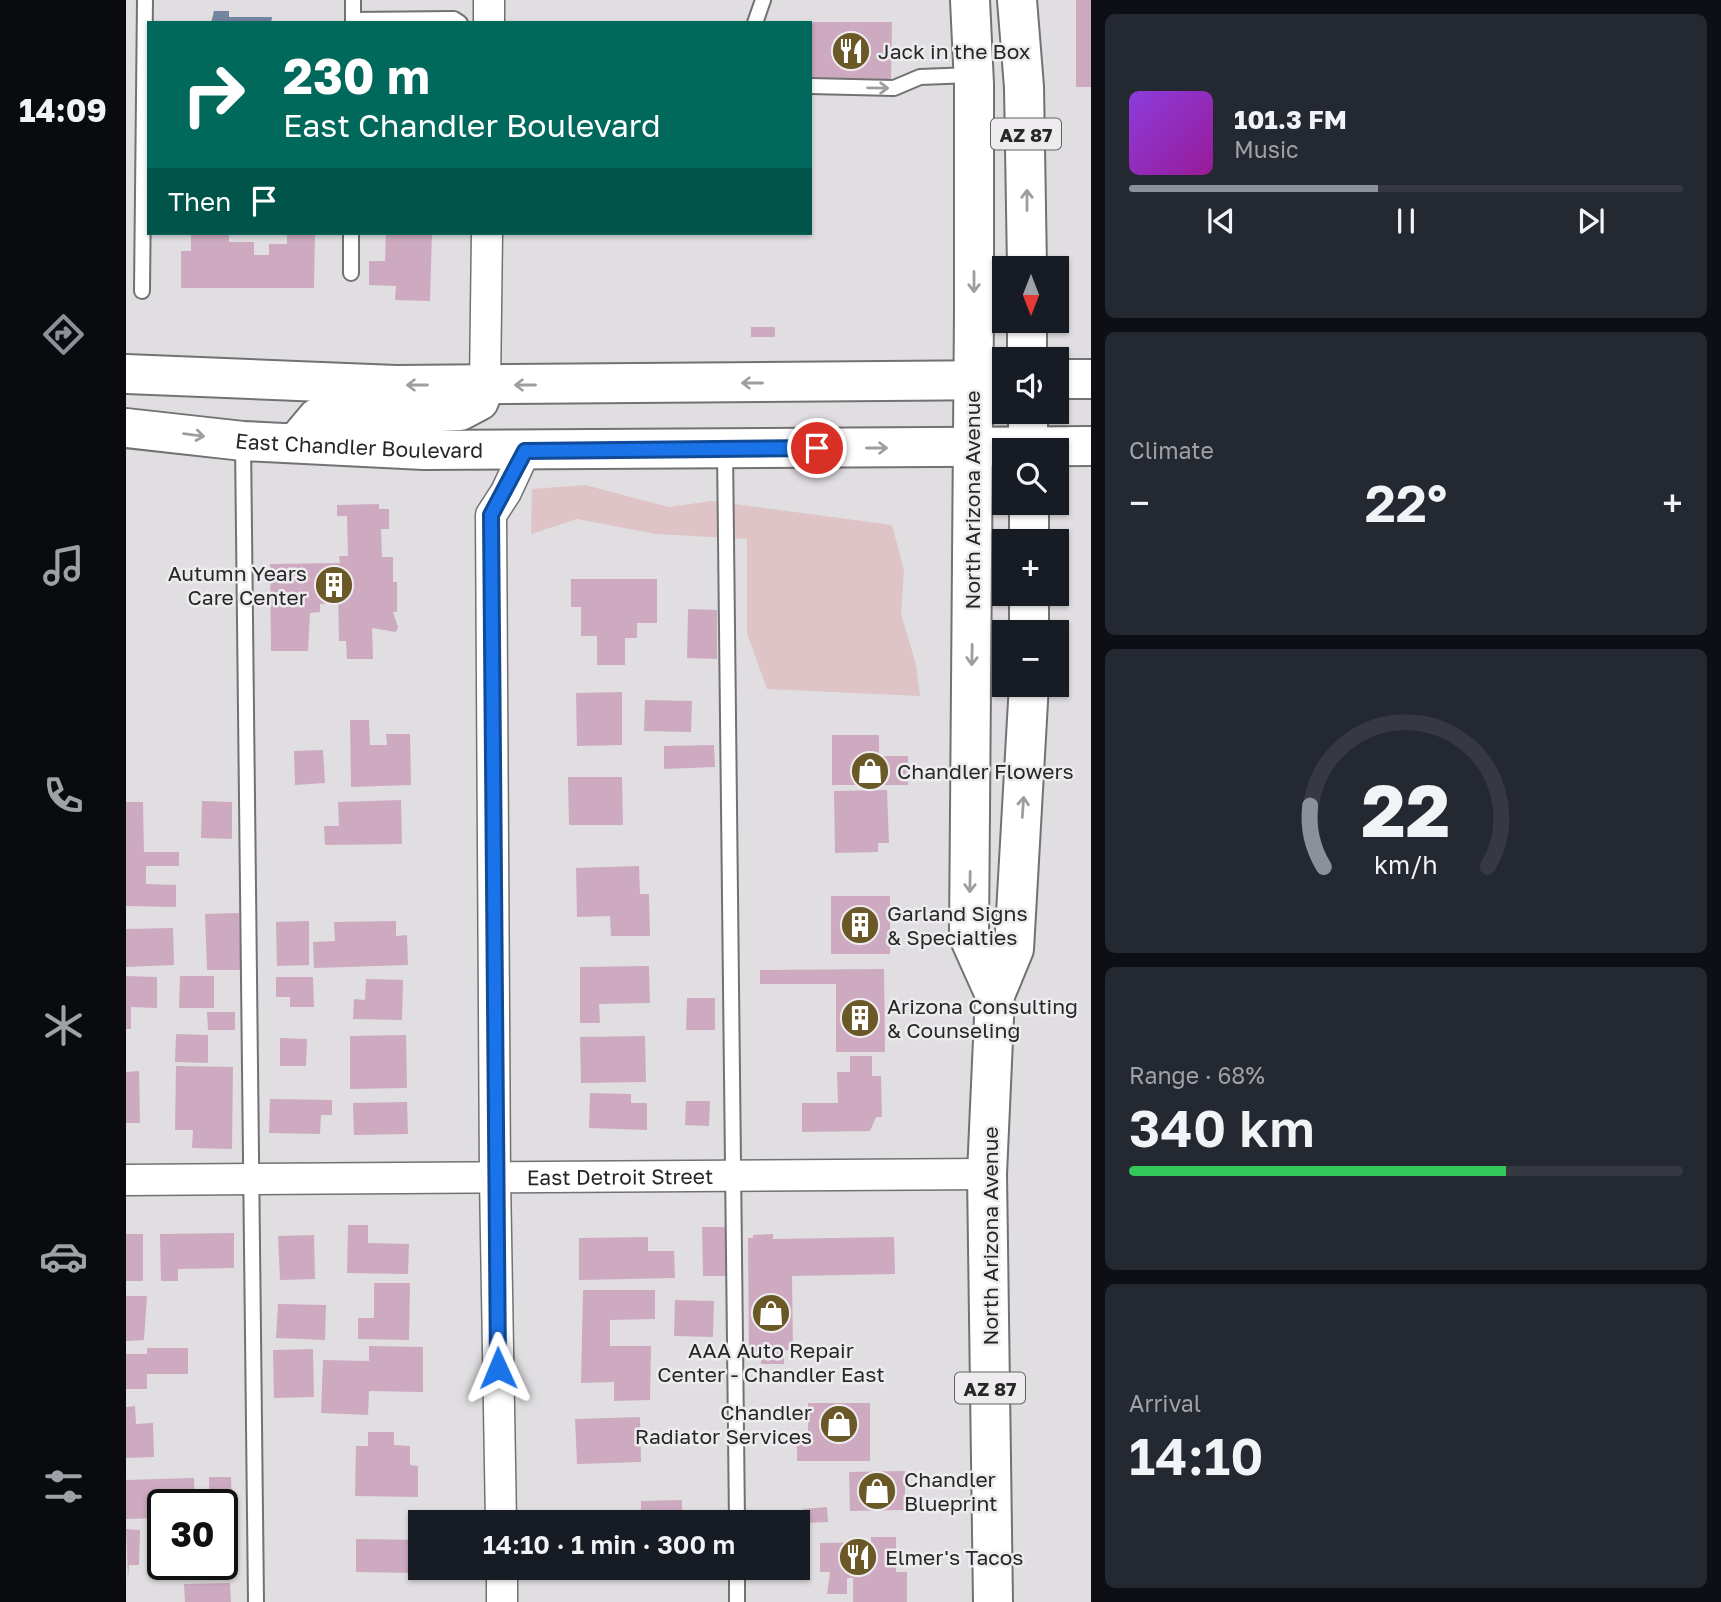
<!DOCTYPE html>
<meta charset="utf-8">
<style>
body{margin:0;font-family:"Golos Text",sans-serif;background:#242831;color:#f1f3f6;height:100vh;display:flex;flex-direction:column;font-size:26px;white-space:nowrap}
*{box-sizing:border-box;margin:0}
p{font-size:23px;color:#9ea1a6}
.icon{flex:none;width:38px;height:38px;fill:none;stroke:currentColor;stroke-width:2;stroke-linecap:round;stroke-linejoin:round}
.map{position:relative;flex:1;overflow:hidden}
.side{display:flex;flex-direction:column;gap:14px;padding:14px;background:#0d0f14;width:630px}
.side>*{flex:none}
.hud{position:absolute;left:21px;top:21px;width:665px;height:214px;border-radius:0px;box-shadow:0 2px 5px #0004;background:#00695c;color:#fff;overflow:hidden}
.needle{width:46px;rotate:180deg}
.buttons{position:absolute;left:866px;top:256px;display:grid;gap:14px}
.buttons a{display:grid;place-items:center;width:77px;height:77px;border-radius:0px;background:#171b24;box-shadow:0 2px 5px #0004;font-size:35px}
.speed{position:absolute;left:21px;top:1489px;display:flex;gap:14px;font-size:35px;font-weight:700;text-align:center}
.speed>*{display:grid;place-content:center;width:91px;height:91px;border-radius:50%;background:#171b24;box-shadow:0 2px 5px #0004;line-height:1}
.speed .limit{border:4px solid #111;border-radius:10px;background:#fff;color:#111}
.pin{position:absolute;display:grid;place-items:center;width:60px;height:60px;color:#fff;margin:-30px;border:4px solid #fff;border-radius:50%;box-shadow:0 2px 7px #0007}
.me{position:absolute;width:77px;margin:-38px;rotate:359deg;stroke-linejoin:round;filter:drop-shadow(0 0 5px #0008)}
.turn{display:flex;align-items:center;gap:24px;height:147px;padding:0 21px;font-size:32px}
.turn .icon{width:91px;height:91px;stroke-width:2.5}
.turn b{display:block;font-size:49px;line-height:60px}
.then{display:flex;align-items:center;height:66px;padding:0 21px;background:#0003;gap:14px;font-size:26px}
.big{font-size:52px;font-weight:600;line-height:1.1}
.side .tile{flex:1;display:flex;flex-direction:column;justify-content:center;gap:10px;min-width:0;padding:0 24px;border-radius:10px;background:#242831}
.side .dial{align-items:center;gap:0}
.dial svg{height:182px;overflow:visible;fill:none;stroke:#363941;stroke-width:7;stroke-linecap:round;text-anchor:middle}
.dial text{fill:#f1f3f6;stroke:none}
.song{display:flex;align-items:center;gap:21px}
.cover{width:84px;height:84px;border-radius:10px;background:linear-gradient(135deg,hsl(270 70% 55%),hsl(300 70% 35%))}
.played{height:7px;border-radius:4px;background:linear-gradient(90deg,#8c9099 45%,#363941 45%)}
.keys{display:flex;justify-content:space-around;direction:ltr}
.heat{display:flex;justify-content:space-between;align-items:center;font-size:38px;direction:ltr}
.charge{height:10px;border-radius:5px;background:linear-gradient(90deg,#34c759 68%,#363941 0)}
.trip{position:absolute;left:282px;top:1510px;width:402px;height:70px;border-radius:0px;background:#171b24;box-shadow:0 2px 5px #0004;font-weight:600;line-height:70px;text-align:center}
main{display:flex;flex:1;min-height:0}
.dock{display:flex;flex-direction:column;width:126px;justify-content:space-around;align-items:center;background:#090b0e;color:#9ea1a6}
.dock .icon{width:49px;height:49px}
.dock .on{color:#8c9099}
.dock b{font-size:32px;color:#f1f3f6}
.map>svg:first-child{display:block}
.green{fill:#dec3c7}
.water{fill:#7485a2}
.building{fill:#cdaabf}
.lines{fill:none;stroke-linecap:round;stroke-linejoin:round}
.lane-casing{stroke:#727173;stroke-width:18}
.street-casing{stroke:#727173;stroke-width:33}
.secondary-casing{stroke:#727173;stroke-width:42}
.primary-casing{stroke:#727173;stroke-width:42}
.lane{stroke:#fff;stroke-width:14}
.street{stroke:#fff;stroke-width:30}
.secondary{stroke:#fff;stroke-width:38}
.primary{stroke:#fff;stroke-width:38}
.oneway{stroke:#9e9e9e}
.route-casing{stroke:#114b97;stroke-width:18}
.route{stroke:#1a73e8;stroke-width:12}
.labels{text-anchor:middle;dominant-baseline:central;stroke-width:5;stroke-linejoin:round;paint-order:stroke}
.shield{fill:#edebee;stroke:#626263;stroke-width:2}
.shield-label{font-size:19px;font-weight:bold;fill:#272728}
.poi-label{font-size:21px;fill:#272728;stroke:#edebee;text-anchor:start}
.street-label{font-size:21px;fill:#272728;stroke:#edebee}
</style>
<main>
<nav class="dock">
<b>14:09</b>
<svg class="icon on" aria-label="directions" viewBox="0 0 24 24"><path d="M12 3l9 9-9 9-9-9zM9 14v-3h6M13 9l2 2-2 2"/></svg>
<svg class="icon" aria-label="music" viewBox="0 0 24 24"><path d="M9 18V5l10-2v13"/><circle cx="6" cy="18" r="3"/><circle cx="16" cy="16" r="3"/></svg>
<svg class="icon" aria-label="phone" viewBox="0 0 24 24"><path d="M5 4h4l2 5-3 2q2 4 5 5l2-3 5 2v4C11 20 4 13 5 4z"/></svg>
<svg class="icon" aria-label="climate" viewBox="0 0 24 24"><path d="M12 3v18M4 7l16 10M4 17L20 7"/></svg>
<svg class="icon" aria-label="car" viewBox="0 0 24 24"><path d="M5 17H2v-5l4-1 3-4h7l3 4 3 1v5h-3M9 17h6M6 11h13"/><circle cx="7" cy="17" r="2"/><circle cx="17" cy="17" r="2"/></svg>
<svg class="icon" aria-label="filters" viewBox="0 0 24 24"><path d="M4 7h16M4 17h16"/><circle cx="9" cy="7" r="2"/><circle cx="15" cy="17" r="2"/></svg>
</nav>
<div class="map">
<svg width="965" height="1602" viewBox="0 0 965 1602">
<rect width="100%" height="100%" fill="#e0dee1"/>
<path class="green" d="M459 485 543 507 586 501 766 525 778 570 775 614 790 664 794 696 641 689 621 633V539L530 534 451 519 405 534 406 489Z"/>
<path class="water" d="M88 11H103V17H146L145 23H85Z"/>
<path class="building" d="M950 0H965V87H950Z
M684 22H766L765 80H684Z
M65 233H103V242H128V255H143V244H161V233H189L188 288H55V251H65Z
M260 233H306L304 301 269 300 270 286 243 285V261H259Z
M625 327H649V337H625Z
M253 504V509H263V529H255L256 557H267V582H271V612H267L272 627 270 632 246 628 247 659H221L220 641H213L212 588H209V603L194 604V612L184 613 182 651H145L144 564 214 563 213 556H222L221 516H211V505Z
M445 579H531V623H511V638H499V665H471V636H455V607H445Z
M562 609 591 610V659L561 658Z
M496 692V745L451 746 450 693Z
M519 700 566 701 565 732 518 731Z
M224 720H243L244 745H261L260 734H284L285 785 225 787Z
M706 735H753V756H782V785H706Z
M588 745 589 767 538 769V746Z
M197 750 199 783 169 785 168 751Z
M442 777H496L497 825H443Z
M761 790 763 843H752V852L709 853 708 791Z
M275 800 276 844 199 845 198 826H213L212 802Z
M76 801 106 802V839L75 838Z
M0 802H17L18 852H53V866H20V884L50 885V907L0 906Z
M513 866 514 894H523L524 936H485L484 916 451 917 450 868Z
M705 896H764V954H705Z
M113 913 115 970H81L79 914Z
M183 921V965L151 966 150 922Z
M270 921V936L281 935 282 965 188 968 187 942 209 941 208 922Z
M47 928 48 965 0 967V929Z
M523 966 524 1003 473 1004 474 1023H454V967Z
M758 969 759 1052H710V984H634V970Z
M0 976 31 977V1008L5 1007V1029H0Z
M54 976H88V1008H53Z
M150 977H187L188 1007H164V997H150Z
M240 979 277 980 276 1020 227 1019 228 999 239 1000Z
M561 998H589V1030H560Z
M81 1012H109V1030H82Z
M50 1034 82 1035V1063L49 1062Z
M280 1035 281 1088 224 1089V1036Z
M519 1036 520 1082 455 1083 454 1037Z
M154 1038 181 1039 180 1066H154Z
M724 1056H746V1076H755L756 1117H750L744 1131 676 1132V1103H712L711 1072H724Z
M50 1066 107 1067 106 1149 66 1148 67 1130H49Z
M13 1071 14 1123H0V1072Z
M464 1093 505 1094V1103H521V1130L463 1128Z
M144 1099 206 1100V1115H195L194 1134 143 1133Z
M560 1101H584L583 1126 559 1125Z
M281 1102 282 1134 228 1135 227 1103Z
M222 1225H242V1243L283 1244 282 1274 221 1273Z
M576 1227H600V1276H577Z
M108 1233V1268L52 1269V1281H35L34 1234Z
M0 1234H17V1281H0Z
M647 1234V1239L768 1237 769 1274 666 1276 667 1350H658V1364H635V1352H623L622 1238H627V1235Z
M188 1235 189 1279 154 1280 152 1236Z
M522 1237V1251H548L549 1278 453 1280V1238Z
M248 1283H284L283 1340 232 1339V1318H248Z
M457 1290H529V1319L484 1320V1346H525L524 1400 488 1401V1382L455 1383Z
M0 1296H21L18 1340 0 1341Z
M549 1300 588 1301 587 1337 548 1336Z
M152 1304 200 1305 199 1340 150 1338Z
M243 1346 297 1347V1392L243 1391 242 1415 195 1413 197 1360 243 1361Z
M21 1348H62V1374H21V1389H0V1354H21Z
M187 1349 188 1397 148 1398 147 1350Z
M682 1403H744V1461H671V1444H682Z
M9 1406 10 1424 27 1423 28 1457 0 1458V1407Z
M514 1417 515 1462 451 1464 449 1419Z
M242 1432H268V1445L284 1446V1465L292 1466V1497L229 1496 230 1446H242Z
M779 1471V1510L724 1511 723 1472Z
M83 1477H105L106 1511H96V1505H83Z
M68 1478 69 1505H37V1518L0 1519V1480Z
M556 1500V1522H452V1519L515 1518V1501Z
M701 1507 702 1522 678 1523 677 1509Z
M0 1529 14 1530 13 1565H3L2 1579Z
M745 1537H770V1572H781V1602H727V1578H721V1594H701L704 1572H694V1543L745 1542Z
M230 1539 294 1540 295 1573 230 1572Z
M452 1568H556V1577H452Z
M104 1583 105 1602H59L58 1584Z"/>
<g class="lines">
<g class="lane-casing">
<path id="lane" d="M227 20 328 19 334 23
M227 23V0
M629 23 637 0
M684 86 768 88 794 77 845 75
M225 273V233
M16 291 19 0
M117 442 130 1602
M599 449 611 1522
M611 1568V1602"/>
</g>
<g class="street-casing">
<g id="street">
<path d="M363 23V0"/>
<path d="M359 385 361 233"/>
<path id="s1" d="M0 1180 861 1174"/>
<path d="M375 1522 369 1178 365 515 380 492 399 451"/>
<path d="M376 1568V1602"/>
</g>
</g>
<g class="secondary-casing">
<g id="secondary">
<path d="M0 374 270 385 878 380"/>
<path d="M931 379H965"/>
<path id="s2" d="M0 428 117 441 298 450 965 446"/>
<path d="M170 443 191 418 334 411 353 401 359 385"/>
</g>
</g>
<g class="primary-casing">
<path id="primary" d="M844 0 848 84V310L843 937 869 995
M891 0 898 87 901 268
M901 320V359
M902 411V450
M903 502V541
M903 632V593
M867 1602 861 1174 869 995 888 949 903 684"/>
</g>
<use href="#lane" class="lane"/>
<use href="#street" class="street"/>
<use href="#secondary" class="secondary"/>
<use href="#primary" class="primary"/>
</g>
<defs><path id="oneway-shaft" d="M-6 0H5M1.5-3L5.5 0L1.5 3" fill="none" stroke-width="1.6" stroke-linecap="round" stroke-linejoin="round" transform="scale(1.75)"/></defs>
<g class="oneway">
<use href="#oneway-shaft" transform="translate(752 88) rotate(1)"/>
<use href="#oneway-shaft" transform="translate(901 200) rotate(-90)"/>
<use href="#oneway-shaft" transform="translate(848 282) rotate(90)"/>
<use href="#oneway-shaft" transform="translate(626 383) rotate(180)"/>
<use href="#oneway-shaft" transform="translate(291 385) rotate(180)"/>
<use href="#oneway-shaft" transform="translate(399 385) rotate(180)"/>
<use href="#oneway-shaft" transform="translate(68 435) rotate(7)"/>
<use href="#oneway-shaft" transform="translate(751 448)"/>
<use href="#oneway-shaft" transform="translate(846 655) rotate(91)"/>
<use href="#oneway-shaft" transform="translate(897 807) rotate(-86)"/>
<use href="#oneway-shaft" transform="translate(844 882) rotate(91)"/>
</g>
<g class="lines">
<g class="route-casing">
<path id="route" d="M372 1368 365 515 399 451 691 448"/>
</g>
<use href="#route" class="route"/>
</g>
<defs>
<g id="restaurant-disc" transform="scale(2.0125)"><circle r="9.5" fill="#6b5827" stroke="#edebee"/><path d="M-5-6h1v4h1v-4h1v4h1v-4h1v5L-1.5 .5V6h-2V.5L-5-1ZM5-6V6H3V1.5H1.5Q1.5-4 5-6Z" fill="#fff"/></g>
<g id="building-disc" transform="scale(2.0125)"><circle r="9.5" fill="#6b5827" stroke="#edebee"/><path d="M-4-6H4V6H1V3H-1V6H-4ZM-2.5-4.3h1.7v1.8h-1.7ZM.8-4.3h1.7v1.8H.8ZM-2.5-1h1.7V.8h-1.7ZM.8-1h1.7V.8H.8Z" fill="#fff"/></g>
<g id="shop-disc" transform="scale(2.0125)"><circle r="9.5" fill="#6b5827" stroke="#edebee"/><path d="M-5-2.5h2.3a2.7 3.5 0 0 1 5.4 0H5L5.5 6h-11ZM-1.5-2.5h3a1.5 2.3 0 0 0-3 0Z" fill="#fff"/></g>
</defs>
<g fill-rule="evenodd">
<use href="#restaurant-disc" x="725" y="51"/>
<use href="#building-disc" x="208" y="585"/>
<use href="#shop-disc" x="744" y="771"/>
<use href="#building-disc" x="734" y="925"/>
<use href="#building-disc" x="734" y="1018"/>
<use href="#shop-disc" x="645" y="1313"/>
<use href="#shop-disc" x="713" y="1424"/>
<use href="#shop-disc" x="751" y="1491"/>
<use href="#restaurant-disc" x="732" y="1557"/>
</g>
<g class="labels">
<g class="shield">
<rect x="865" y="118.5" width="70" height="31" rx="5"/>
<rect x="829" y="1372.5" width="70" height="31" rx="5"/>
</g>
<g class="shield-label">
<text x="900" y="134">AZ 87</text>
<text x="864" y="1388">AZ 87</text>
</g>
<g class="poi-label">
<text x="752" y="51">Jack in the Box</text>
<text x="181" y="573" text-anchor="end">Autumn Years<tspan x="181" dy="24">Care Center</tspan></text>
<text x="771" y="771">Chandler Flowers</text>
<text x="761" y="913">Garland Signs<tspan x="761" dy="24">&amp; Specialties</tspan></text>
<text x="761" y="1006">Arizona Consulting<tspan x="761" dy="24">&amp; Counseling</tspan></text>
<text x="645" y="1350" text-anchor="middle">AAA Auto Repair<tspan x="645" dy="24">Center - Chandler East</tspan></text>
<text x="686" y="1412" text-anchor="end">Chandler<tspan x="686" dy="24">Radiator Services</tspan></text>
<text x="778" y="1479">Chandler<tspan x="778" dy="24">Blueprint</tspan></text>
<text x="759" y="1557">Elmer's Tacos</text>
</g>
<g class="street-label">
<text stroke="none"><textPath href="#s2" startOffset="234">East Chandler Boulevard</textPath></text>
<text transform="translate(846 500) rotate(-90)">North Arizona Avenue</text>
<text stroke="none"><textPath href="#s1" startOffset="494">East Detroit Street</textPath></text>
<text transform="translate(864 1236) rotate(-90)">North Arizona Avenue</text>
</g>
</g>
</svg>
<div class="buttons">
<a><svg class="needle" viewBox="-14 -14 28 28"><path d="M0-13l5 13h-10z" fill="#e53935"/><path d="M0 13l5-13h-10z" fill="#9ea1a6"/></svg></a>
<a><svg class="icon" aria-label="sound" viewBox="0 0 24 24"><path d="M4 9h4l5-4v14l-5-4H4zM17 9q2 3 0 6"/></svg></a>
<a><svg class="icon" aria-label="search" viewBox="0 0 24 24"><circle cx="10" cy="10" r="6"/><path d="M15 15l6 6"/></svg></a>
<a>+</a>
<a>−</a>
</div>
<div class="speed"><div class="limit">30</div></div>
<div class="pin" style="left:691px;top:448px;background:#d93025"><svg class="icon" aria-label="arrive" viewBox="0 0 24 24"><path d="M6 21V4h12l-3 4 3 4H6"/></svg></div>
<svg class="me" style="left:372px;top:1368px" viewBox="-20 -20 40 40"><path d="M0-17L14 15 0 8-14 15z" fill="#1a73e8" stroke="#fff" stroke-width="4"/></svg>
<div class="trip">14:10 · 1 min · 300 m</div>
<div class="hud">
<div class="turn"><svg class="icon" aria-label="right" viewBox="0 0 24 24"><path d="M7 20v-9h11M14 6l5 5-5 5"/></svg><div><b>230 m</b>East Chandler Boulevard</div></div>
<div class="then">Then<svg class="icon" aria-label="arrive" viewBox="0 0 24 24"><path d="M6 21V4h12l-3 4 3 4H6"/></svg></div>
</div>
</div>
<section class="side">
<div class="tile">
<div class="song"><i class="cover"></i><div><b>101.3 FM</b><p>Music</p></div></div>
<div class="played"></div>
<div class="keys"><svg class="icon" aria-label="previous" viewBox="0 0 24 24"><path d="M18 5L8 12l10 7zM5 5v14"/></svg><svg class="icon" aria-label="pause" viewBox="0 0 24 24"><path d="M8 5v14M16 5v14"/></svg><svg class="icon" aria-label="next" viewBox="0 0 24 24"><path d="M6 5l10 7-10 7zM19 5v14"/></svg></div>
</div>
<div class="tile"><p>Climate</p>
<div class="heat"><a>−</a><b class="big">22°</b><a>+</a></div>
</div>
<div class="tile dial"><svg viewBox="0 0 100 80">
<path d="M14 69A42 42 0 1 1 86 69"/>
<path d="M14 69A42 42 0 0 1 8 42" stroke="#8c9099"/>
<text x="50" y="56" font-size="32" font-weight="700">22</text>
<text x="50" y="72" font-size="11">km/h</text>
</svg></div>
<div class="tile"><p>Range · 68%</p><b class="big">340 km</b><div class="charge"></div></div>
<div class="tile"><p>Arrival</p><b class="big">14:10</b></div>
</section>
</main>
